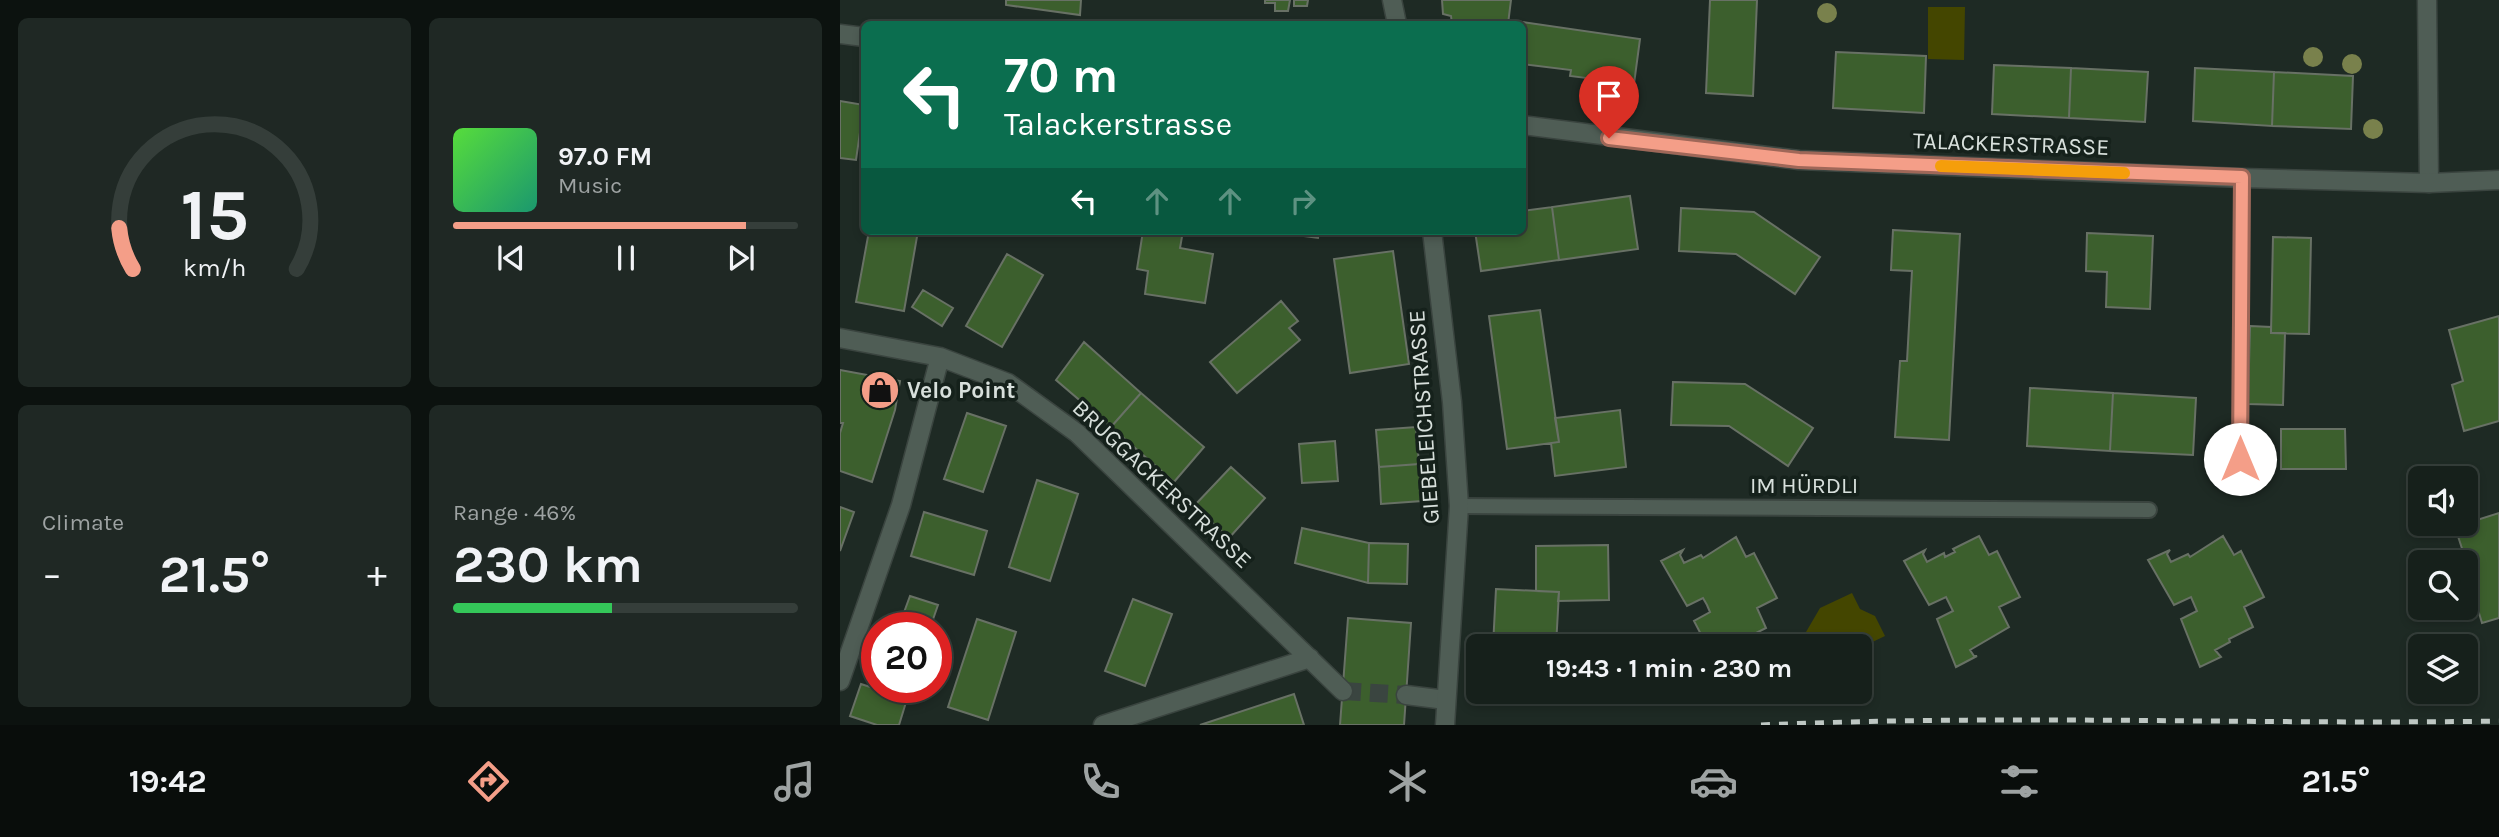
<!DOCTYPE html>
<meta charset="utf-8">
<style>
body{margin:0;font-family:Karla,sans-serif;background:#1f2824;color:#f1f3f6;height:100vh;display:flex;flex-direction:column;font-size:26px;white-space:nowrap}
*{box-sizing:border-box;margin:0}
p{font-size:23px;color:#9ea3a3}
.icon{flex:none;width:38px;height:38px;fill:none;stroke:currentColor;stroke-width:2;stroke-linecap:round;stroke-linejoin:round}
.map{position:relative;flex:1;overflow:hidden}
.side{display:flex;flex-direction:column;gap:18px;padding:18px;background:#0c120f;width:840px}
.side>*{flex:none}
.hud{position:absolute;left:21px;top:21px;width:665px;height:214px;border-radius:10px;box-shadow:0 4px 10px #0003,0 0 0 2px #353e3a;background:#0b6e4f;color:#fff;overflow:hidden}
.tools{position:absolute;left:1568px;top:466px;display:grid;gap:14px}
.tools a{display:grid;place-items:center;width:70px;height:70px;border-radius:10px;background:#16201b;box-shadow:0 4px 10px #0003,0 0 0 2px #353e3a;font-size:35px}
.speed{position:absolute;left:21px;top:612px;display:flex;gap:14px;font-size:35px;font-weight:700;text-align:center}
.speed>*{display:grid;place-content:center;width:91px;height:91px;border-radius:50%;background:#16201b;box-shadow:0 4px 10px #0003,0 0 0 2px #353e3a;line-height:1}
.speed .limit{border:10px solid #d22;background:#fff;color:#111}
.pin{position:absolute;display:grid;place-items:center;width:60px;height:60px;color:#fff;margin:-72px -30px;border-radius:50% 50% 50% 0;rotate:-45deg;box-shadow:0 0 7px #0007}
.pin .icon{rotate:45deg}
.me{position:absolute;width:77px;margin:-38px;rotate:0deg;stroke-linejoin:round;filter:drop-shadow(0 0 5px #0008)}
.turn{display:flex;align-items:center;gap:24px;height:147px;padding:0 28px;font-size:32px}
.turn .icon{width:91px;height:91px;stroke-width:2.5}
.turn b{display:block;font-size:49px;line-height:60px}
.lanes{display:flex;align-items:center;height:66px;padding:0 28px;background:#0003;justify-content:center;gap:35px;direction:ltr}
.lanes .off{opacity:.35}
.big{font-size:52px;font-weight:700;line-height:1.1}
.side .widget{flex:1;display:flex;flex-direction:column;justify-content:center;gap:10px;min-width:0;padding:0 24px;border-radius:10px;background:#1f2824}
.side .dial{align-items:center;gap:0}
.dial svg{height:182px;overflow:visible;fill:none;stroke:#353e3a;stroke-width:7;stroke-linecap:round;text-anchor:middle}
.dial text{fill:#f1f3f6;stroke:none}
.song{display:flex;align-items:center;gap:21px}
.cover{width:84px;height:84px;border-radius:10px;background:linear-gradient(135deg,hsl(110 70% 55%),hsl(160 70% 35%))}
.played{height:7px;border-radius:4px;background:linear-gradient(90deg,#f49e88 85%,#353e3a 85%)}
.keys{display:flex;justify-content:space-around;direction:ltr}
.heat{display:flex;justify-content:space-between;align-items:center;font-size:38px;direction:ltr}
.charge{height:10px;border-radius:5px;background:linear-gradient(90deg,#34c759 46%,#353e3a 0)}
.side .tiles{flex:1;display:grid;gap:18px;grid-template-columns:repeat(2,1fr)}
.trip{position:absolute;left:626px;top:634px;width:406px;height:70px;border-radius:10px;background:#16201b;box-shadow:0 4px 10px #0003,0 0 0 2px #353e3a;font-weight:700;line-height:70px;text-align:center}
.menu{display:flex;height:112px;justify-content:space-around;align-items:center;background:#090d0b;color:#9ea3a3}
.menu .icon{width:49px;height:49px}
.menu .on{color:#f49e88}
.menu b{font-size:32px;color:#f1f3f6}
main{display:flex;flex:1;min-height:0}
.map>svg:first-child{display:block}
.green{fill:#444600}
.building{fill:#3c5f2d;stroke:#687165;stroke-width:2}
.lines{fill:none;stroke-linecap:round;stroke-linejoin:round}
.street-tunnel{stroke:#3a4540;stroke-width:18;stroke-dasharray:18 9;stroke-linecap:butt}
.lane-casing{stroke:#3a443f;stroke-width:18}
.street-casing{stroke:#3a443f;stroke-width:21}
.secondary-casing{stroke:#3a443f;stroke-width:21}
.lane{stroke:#4f5d55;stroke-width:14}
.street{stroke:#4f5d55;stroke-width:18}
.secondary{stroke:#4f5d55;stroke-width:18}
.rail{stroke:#bec7c3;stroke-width:5;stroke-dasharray:9 9;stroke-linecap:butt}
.tree{fill:#79814c}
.route-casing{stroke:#9f6758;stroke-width:18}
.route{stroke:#f49e88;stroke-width:12}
.slow{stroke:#f59e0b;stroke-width:12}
.labels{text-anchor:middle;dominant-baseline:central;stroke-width:7;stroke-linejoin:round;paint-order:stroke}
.street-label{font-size:23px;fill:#d8e0dc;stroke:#15211b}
.poi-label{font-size:23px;font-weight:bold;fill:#d8e0dc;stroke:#15211b;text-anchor:start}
</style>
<main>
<section class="side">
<div class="tiles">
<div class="widget dial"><svg viewBox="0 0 100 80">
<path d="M14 69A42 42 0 1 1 86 69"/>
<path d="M14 69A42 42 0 0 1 8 51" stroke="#f49e88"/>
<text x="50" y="56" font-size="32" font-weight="700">15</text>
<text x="50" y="72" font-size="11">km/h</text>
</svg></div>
<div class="widget">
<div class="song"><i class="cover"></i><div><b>97.0 FM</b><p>Music</p></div></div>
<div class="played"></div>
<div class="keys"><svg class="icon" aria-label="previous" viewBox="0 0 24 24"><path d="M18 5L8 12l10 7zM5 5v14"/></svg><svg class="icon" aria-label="pause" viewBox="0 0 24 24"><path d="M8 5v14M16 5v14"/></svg><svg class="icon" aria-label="next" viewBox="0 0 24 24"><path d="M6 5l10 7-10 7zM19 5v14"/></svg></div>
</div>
<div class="widget"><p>Climate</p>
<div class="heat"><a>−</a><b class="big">21.5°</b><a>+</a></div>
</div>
<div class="widget"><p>Range · 46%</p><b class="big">230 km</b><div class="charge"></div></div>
</div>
</section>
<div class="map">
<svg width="1659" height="725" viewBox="0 0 1659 725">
<rect width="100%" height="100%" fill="#1e2a24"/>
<path class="green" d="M1088 7H1125L1124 60 1088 59Z
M1012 593 1020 609 1035 616 1045 636 1020 648 973 646 966 632 980 608Z"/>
<path class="building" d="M166 0H241L240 15 166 5Z
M425 0H450L448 11H435V3H425Z
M454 0H468L467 6H454Z
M602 0H671L668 24H612L611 16 603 14Z
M870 0H917L913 96 866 93Z
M669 20 800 39 794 84 730 76 731 70 682 64V24H668Z
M996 52 1086 56 1084 113 993 108Z
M1154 65 1231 68 1229 118 1152 114Z
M1231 68 1308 72 1305 122 1229 118Z
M1355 68 1434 72 1432 126 1353 121Z
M1434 72 1513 76 1511 129 1432 126Z
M0 101 24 105 16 160 0 158Z
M790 196 798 249 719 260 712 207Z
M712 207 719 260 641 271 635 231H682V211Z
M841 208 914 212 980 257 955 294 896 254 839 251Z
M1053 230 1120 234 1109 440 1055 437 1060 361H1067L1072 271 1051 270Z
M29 231H78L64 311 16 302Z
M303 231H343L340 248 373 254 365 303 305 294 308 271 297 269Z
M426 231H479L478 238Z
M1247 233 1313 236 1310 309 1266 307 1267 272 1246 271Z
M1433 237 1471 238 1469 334 1431 333Z
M553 251 569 364 510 373 494 259Z
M167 254 203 275 162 347 126 326Z
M83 290 113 308 102 326 72 307Z
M441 301 458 321 449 328 460 340 397 393 370 362Z
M700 310 719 442 667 449 649 316Z
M1659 316V421L1624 431 1612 385 1623 381 1609 330Z
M1410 326 1431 327V333H1445L1443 405 1408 404Z
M244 342 301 393 271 427 216 380Z
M0 370 60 381 55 410 32 482 0 471V433L3 423H0Z
M833 382 905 384 973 428 948 466 889 426 831 425Z
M1190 388 1273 393 1270 451 1187 446Z
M301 393 364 447 334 482 271 427Z
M1273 393 1356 398 1353 455 1270 451Z
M780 410 786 467 715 476 711 443 719 442 715 418Z
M127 413 166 426 143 492 104 479Z
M576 427 579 464 539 467 536 430Z
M1441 429H1505L1506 469H1441Z
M495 441 498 481 462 483 459 444Z
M579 464 582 501 541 504 539 467Z
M391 467 425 498 389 538 354 506Z
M197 480 238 494 210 581 169 567Z
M0 507 14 512 0 551Z
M84 512 147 531 134 575 71 556Z
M1659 513V618L1642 623 1639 613 1626 618 1623 607H1626V568L1628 567 1615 527Z
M462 528 529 543 528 583 455 563Z
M1139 536 1149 555 1157 551 1180 597 1159 607 1169 627 1130 650 1134 656H1137L1116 667 1097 619 1113 611 1106 597 1089 605 1064 561 1085 550 1083 554 1087 562 1104 553 1105 557 1115 552 1113 549Z
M1383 536 1394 555 1401 551 1424 597 1404 607 1413 627 1389 639 1390 642 1375 650 1381 657 1360 667 1341 619 1357 611 1351 597 1334 605 1308 560 1330 550 1327 554 1331 562 1348 554 1350 557Z
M896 537 906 557 914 553 937 598 917 608 926 628 902 640 903 643 862 646 865 642 854 621 870 612 867 605 863 598 847 606 821 561 843 550 840 555 844 563 861 555 863 558Z
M529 543 568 544 567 584 528 583Z
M768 545 769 600 718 601 719 592 696 591V546Z
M656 589 719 592 716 646H653Z
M70 596 98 605 90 628 59 626Z
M293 599 332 614 305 686 265 671Z
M508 618 571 623 564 725H500Z
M137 619 176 632 148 720 108 707Z
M21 684 67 699 59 725H37L10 716Z
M454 694 464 725H360Z"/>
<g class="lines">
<path class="street-tunnel" d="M503 691 566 695"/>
<g class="lane-casing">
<path id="lane" d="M1400 459 1402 178
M619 506 1309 510"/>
</g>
<g class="street-casing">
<path id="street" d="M1587 0 1589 183
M0 338 100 357 168 383 237 433 503 691
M0 681 61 505 100 357
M566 695 606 700
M263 725 470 658"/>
</g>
<g class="secondary-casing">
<path id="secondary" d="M552 0 557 24
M0 34 24 37
M682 125 959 160 1402 178 1589 183 1659 180
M592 231 612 402 619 506 605 725"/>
</g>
<use href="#lane" class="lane"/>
<use href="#street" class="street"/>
<use href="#secondary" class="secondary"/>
<path class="rail" d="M921 725C1167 714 1413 725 1659 721"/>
</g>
<g class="tree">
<circle cx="987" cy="13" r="10"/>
<circle cx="1473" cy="57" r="10"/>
<circle cx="1512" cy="64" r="10"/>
<circle cx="1533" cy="129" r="10"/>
</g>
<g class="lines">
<g class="route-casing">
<path id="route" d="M769 138 959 160 1402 177 1400 459"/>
</g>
<use href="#route" class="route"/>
<path class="slow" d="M1101 166 1284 173"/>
</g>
<defs>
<g id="shop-disc" transform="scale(2.0125)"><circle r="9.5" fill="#f49e88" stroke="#15211b"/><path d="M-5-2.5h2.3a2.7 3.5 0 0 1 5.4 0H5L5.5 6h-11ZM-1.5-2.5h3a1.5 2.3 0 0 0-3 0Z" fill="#111"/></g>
</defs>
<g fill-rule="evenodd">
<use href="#shop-disc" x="40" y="390"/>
</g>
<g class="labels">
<g class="street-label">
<text transform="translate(1171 144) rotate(2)">TALACKERSTRASSE</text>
<text transform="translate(584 417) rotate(-94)">GIEBELEICHSTRASSE</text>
<text transform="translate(322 484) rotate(43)">BRUGGACKERSTRASSE</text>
<text x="964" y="485">IM HÜRDLI</text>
</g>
<g class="poi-label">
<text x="67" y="390">Velo Point</text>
</g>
</g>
</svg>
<div class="tools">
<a><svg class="icon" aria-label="sound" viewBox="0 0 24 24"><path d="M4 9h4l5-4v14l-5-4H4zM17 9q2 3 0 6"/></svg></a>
<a><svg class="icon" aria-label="search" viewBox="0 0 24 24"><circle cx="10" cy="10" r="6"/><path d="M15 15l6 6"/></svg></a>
<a><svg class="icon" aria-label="layers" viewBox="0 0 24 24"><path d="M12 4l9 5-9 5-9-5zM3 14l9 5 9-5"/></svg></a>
</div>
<div class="speed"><div class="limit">20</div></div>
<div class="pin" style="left:769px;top:138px;background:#d93025"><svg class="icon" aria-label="arrive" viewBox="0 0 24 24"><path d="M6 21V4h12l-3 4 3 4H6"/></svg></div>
<svg class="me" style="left:1400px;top:459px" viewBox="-20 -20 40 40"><circle r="19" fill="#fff"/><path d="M0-13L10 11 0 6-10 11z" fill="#f49e88"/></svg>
<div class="trip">19:43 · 1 min · 230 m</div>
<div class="hud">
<div class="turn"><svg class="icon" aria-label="left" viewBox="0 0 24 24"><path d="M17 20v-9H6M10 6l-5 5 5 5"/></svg><div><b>70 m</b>Talackerstrasse</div></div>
<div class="lanes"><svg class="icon" aria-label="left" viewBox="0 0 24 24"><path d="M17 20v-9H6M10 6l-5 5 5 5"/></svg><svg class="icon off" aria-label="ahead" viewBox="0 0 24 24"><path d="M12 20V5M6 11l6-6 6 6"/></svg><svg class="icon off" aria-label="ahead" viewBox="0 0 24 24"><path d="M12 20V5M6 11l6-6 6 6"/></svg><svg class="icon off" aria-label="right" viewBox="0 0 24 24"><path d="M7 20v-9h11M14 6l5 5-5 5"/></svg></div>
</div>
</div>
</main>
<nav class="menu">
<b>19:42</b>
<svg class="icon on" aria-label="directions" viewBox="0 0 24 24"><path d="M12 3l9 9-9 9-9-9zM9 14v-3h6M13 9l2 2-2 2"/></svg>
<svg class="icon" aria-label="music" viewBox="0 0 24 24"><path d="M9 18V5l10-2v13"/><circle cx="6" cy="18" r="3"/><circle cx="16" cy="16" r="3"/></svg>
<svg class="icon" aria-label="phone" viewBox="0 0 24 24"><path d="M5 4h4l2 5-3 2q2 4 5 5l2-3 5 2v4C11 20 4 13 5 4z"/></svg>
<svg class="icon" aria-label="climate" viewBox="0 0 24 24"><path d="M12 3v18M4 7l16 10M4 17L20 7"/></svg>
<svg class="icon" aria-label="car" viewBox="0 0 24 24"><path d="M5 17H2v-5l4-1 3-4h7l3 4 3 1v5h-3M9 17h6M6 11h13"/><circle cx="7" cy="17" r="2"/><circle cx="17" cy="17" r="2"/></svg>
<svg class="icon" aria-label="filters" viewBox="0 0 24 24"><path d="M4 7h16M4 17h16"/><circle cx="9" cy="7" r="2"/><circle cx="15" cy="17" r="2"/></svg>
<b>21.5°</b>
</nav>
